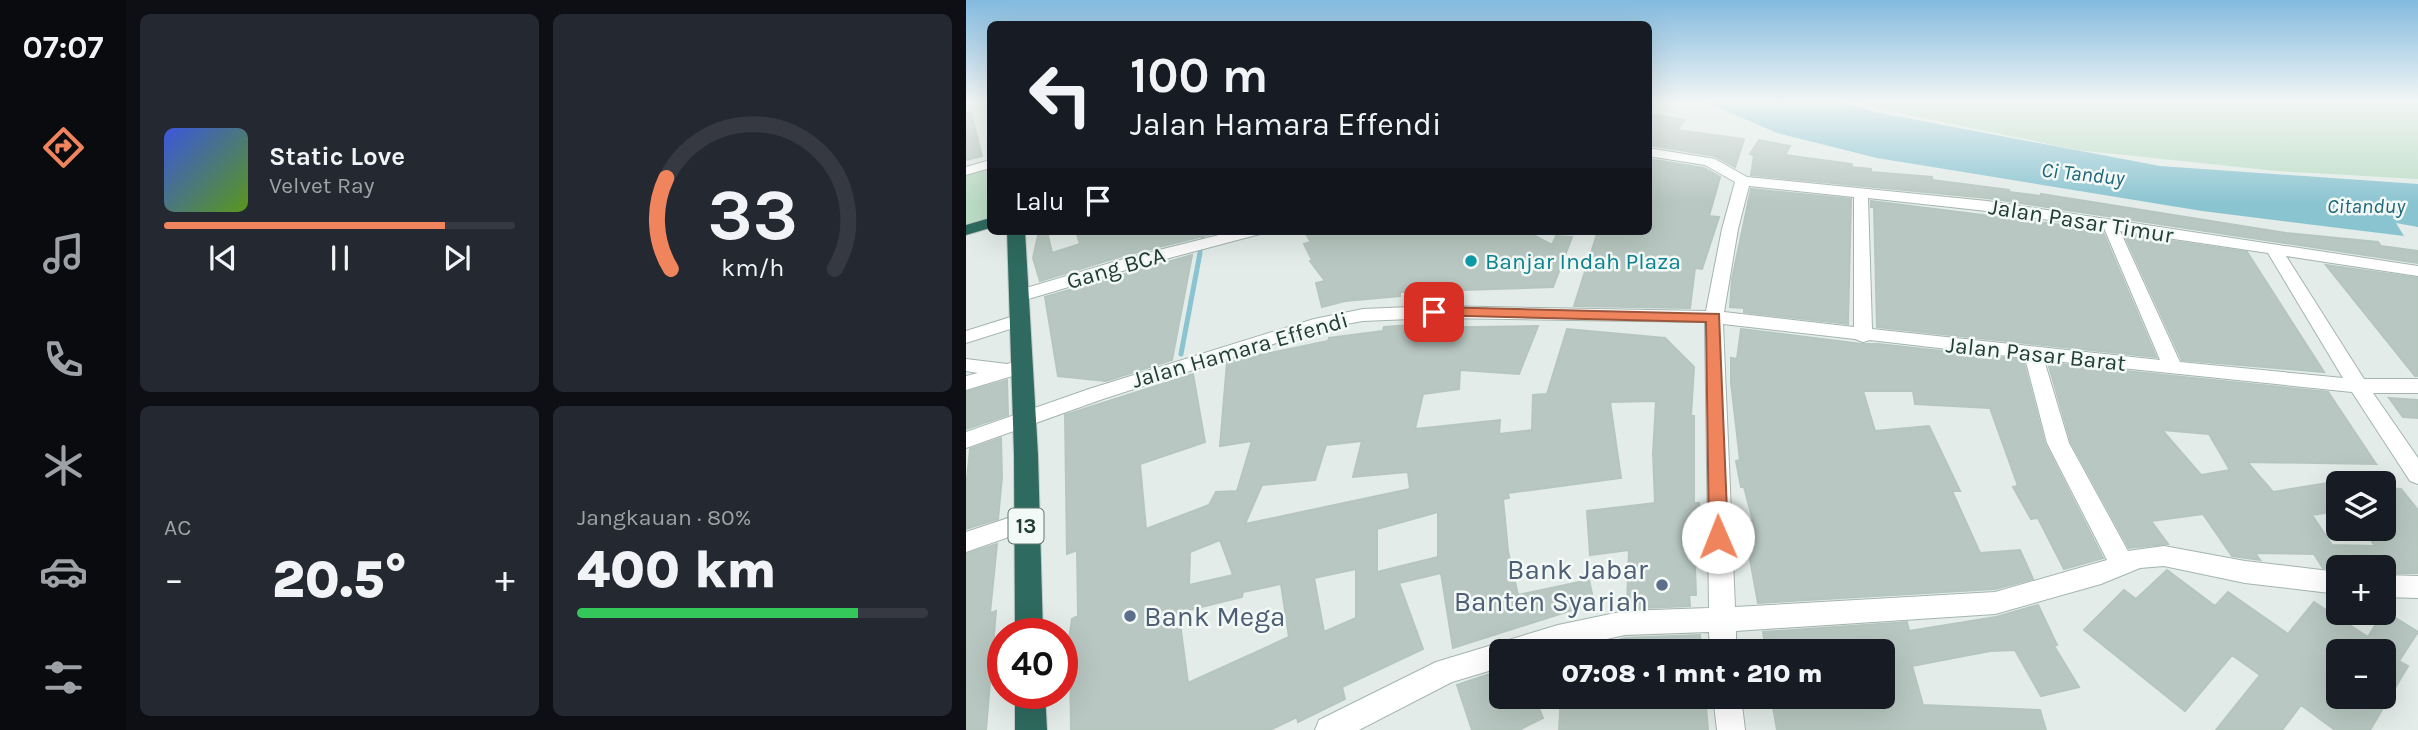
<!DOCTYPE html>
<html lang="id">
<meta charset="utf-8">
<style>
body{margin:0;font-family:Karla,sans-serif;background:#242831;color:#f1f3f6;height:100vh;display:flex;flex-direction:column;font-size:26px;white-space:nowrap}
*{box-sizing:border-box;margin:0}
p{font-size:23px;color:#9ea1a6}
.icon{flex:none;width:38px;height:38px;fill:none;stroke:currentColor;stroke-width:2;stroke-linecap:round;stroke-linejoin:round}
.map{position:relative;flex:1;overflow:hidden}
.sheet{display:flex;flex-direction:column;gap:14px;padding:14px;background:#0d0f14;width:840px}
.sheet>*{flex:none}
.banner{position:absolute;left:21px;top:21px;width:665px;height:214px;border-radius:10px;box-shadow:0 7px 28px #0002;background:#171b24;color:#f1f3f6;overflow:hidden}
.controls{position:absolute;left:1360px;top:471px;display:grid;gap:14px}
.controls a{display:grid;place-items:center;width:70px;height:70px;border-radius:10px;background:#171b24;box-shadow:0 7px 28px #0002;font-size:35px}
.speed{position:absolute;left:21px;top:618px;display:flex;gap:14px;font-size:35px;font-weight:700;text-align:center}
.speed>*{display:grid;place-content:center;width:91px;height:91px;border-radius:50%;background:#171b24;box-shadow:0 7px 28px #0002;line-height:1}
.speed .limit{border:10px solid #d22;background:#fff;color:#111}
.pin{position:absolute;display:grid;place-items:center;width:60px;height:60px;color:#fff;margin:-30px;border-radius:14px;box-shadow:0 4px 10px #0006}
.me{position:absolute;width:77px;margin:-38px;rotate:359deg;stroke-linejoin:round;filter:drop-shadow(0 0 5px #0008)}
.turn{display:flex;align-items:center;gap:24px;height:147px;padding:0 28px;font-size:32px}
.turn .icon{width:91px;height:91px;stroke-width:2.5}
.turn b{display:block;font-size:49px;line-height:60px}
.then{display:flex;align-items:center;height:66px;padding:0 28px;background:#0003;gap:14px;font-size:26px}
.big{font-size:52px;font-weight:800;line-height:1.1}
.sheet .widget{flex:1;display:flex;flex-direction:column;justify-content:center;gap:10px;min-width:0;padding:0 24px;border-radius:10px;background:#242831}
.sheet .dial{align-items:center;gap:0}
.dial svg{height:182px;overflow:visible;fill:none;stroke:#363941;stroke-width:7;stroke-linecap:round;text-anchor:middle}
.dial text{fill:#f1f3f6;stroke:none}
.song{display:flex;align-items:center;gap:21px}
.cover{width:84px;height:84px;border-radius:10px;background:linear-gradient(135deg,hsl(230 70% 55%),hsl(90 70% 35%))}
.played{height:7px;border-radius:4px;background:linear-gradient(90deg,#f0855d 80%,#363941 80%)}
.keys{display:flex;justify-content:space-around;direction:ltr}
.heat{display:flex;justify-content:space-between;align-items:center;font-size:38px;direction:ltr}
.charge{height:10px;border-radius:5px;background:linear-gradient(90deg,#34c759 80%,#363941 0)}
.sheet .tiles{flex:1;display:grid;gap:14px;grid-template-columns:repeat(2,1fr)}
.trip{position:absolute;left:523px;top:639px;width:406px;height:70px;border-radius:10px;background:#171b24;box-shadow:0 7px 28px #0002;font-weight:800;line-height:70px;text-align:center}
main{display:flex;flex:1;min-height:0}
.dock{display:flex;flex-direction:column;width:126px;justify-content:space-around;align-items:center;background:#090b0e;color:#9ea1a6}
.dock .icon{width:49px;height:49px}
.dock .current{color:#f0855d}
.dock b{font-size:32px;color:#f1f3f6}
.map>svg:first-child{display:block}
.green{fill:#bcddc6}
.water{fill:#8bc4d1}
.lines{fill:none;stroke-linecap:round;stroke-linejoin:round}
.stream-far1{stroke:#8bc4d1;stroke-width:3.5}
.stream{stroke:#8bc4d1;stroke-width:5}
.building{fill:#b8c7c1;stroke:#b5c6bf;stroke-width:2;fill-rule:evenodd}
.minor-casing{stroke:#a5b4af;stroke-width:2}
.highway-casing{stroke:#c1c9c7;stroke-width:2}
.minor{fill:#fff;fill-rule:evenodd}
.highway{fill:#2e6a5f;fill-rule:evenodd}
.route{fill:#f0855d;stroke:#9c563c;stroke-width:2}
.culture-dot{fill:#0f9aa8;stroke:#f3f9f6;stroke-width:2.5}
.service-dot{fill:#5c6f8a;stroke:#f3f9f6;stroke-width:2.5}
.labels{text-anchor:middle;dominant-baseline:central;stroke-width:5;stroke-linejoin:round;paint-order:stroke}
.far-water-label{font-size:21px;font-style:italic;fill:#1d6779;stroke:#f3f9f6}
.shield{fill:#f3f9f6;stroke:#617670;stroke-width:2}
.shield-label{font-size:21px;font-weight:bold;fill:#223e37}
.street-label{font-size:23px;fill:#223e37;stroke:#f3f9f6}
.culture-label{font-size:23px;fill:#0d838f;stroke:#f3f9f6;text-anchor:start}
.near-service-label{font-size:28px;fill:#4e5e75;stroke:#f3f9f6;text-anchor:end}
</style>
<main>
<nav class="dock">
<b>07:07</b>
<svg class="icon current" aria-label="directions" viewBox="0 0 24 24"><path d="M12 3l9 9-9 9-9-9zM9 14v-3h6M13 9l2 2-2 2"/></svg>
<svg class="icon" aria-label="music" viewBox="0 0 24 24"><path d="M9 18V5l10-2v13"/><circle cx="6" cy="18" r="3"/><circle cx="16" cy="16" r="3"/></svg>
<svg class="icon" aria-label="phone" viewBox="0 0 24 24"><path d="M5 4h4l2 5-3 2q2 4 5 5l2-3 5 2v4C11 20 4 13 5 4z"/></svg>
<svg class="icon" aria-label="climate" viewBox="0 0 24 24"><path d="M12 3v18M4 7l16 10M4 17L20 7"/></svg>
<svg class="icon" aria-label="car" viewBox="0 0 24 24"><path d="M5 17H2v-5l4-1 3-4h7l3 4 3 1v5h-3M9 17h6M6 11h13"/><circle cx="7" cy="17" r="2"/><circle cx="17" cy="17" r="2"/></svg>
<svg class="icon" aria-label="filters" viewBox="0 0 24 24"><path d="M4 7h16M4 17h16"/><circle cx="9" cy="7" r="2"/><circle cx="15" cy="17" r="2"/></svg>
</nav>
<section class="sheet">
<div class="tiles">
<div class="widget">
<div class="song"><i class="cover"></i><div><b>Static Love</b><p>Velvet Ray</p></div></div>
<div class="played"></div>
<div class="keys"><svg class="icon" aria-label="previous" viewBox="0 0 24 24"><path d="M18 5L8 12l10 7zM5 5v14"/></svg><svg class="icon" aria-label="pause" viewBox="0 0 24 24"><path d="M8 5v14M16 5v14"/></svg><svg class="icon" aria-label="next" viewBox="0 0 24 24"><path d="M6 5l10 7-10 7zM19 5v14"/></svg></div>
</div>
<div class="widget dial"><svg viewBox="0 0 100 80">
<path d="M14 69A42 42 0 1 1 86 69"/>
<path d="M14 69A42 42 0 0 1 12 29" stroke="#f0855d"/>
<text x="50" y="56" font-size="32" font-weight="700">33</text>
<text x="50" y="72" font-size="11">km/h</text>
</svg></div>
<div class="widget"><p>AC</p>
<div class="heat"><a>−</a><b class="big">20.5°</b><a>+</a></div>
</div>
<div class="widget"><p>Jangkauan · 80%</p><b class="big">400 km</b><div class="charge"></div></div>
</div>
</section>
<div class="map">
<svg width="1452" height="730" viewBox="0 0 1452 730">
<rect width="100%" height="100%" fill="#e3ece8"/>
<path class="green" d="M889 101H1452V179L1311 171 1111 150 924 111Z
M24 167V219L0 226V173Z"/>
<path class="water" d="M737 101H871L909 112 1194 166 1452 184V227L1430 223 1438 236 1236 211 911 158 811 133Z"/>
<g class="lines">
<path class="stream-far1" d="M233 255 238 242 234 231"/>
<path class="stream" d="M215 354 234 253"/>
</g>
<path class="building" d="M5 112 16 156 0 160V113Z
M688 115 719 120 711 130 778 139 769 167 749 156 682 145V121Z
M793 140 824 146 819 155 886 164 885 167 905 169V172L966 177V180L1043 190V192L1075 196V194L1320 233 1412 242 1415 246 1452 251V263L1021 198 785 175 788 155 784 154Z
M682 159 738 168 754 177 743 216 753 217 736 269 729 268 724 308 608 306 632 231H682Z
M785 189 885 199 882 324 778 312V308L764 307 766 279Z
M905 201 1136 230 1190 357 911 327 908 207H905Z
M73 231H81L86 253 114 244 110 231H258L160 255 74 281 67 258Z
M338 231H560L586 245 590 236 606 237 587 287 434 292V296L379 301 356 307 350 283 359 281 344 261 346 260 338 244 345 242Z
M1158 234 1281 252 1358 372 1216 360Z
M226 255 206 360 140 381 92 376 79 297Z
M1360 265 1452 278V376H1449Z
M445 325V328L572 326 553 374 494 370 493 389 457 394 449 429 534 420 533 434 566 430 567 395 581 394 601 329 699 338 728 367 725 416H728V503H733L736 541 735 566H729L730 595H723L724 606 655 609V603H661L663 550 624 555 621 511 689 503 687 453 690 401 644 402 655 478 542 493 543 498 537 499 542 551 552 595 623 580 628 603 487 648 475 573 433 583 457 649 376 687 379 699 332 722 331 717 304 730H105L104 652 101 653 106 619 112 616 111 550 101 554 99 415 227 374 239 442 174 464 180 529 243 505 250 492 271 491 286 441 254 446 261 362 362 341 363 338 417 331 418 327ZM396 441 387 477 442 472 444 489 279 524 296 485 349 480 360 445ZM472 512V557L411 572V529ZM254 540 267 575 223 585 224 552ZM390 569V618L358 632 348 578ZM315 584 323 637 222 683 213 616 223 613V610L276 597 277 592Z
M775 329 896 344H912L1057 360 1079 444 1137 558 1098 569 1072 518 1065 519 1047 487 1052 486 1024 408 949 404 947 391H897L909 431 963 426 994 491H986L1014 553 1054 550 1067 579 1029 589 792 603 777 522 787 521 778 487H775L770 461 774 460 765 383V358L771 359Z
M1082 363 1362 392 1410 464 1281 462 1307 492 1367 482 1372 491V511L1346 515 1366 545 1409 546 1397 528H1418V488L1435 489 1452 510V573H1418V567L1357 568 1348 554 1289 553 1294 560 1266 556 1237 514 1185 521 1202 544 1163 548 1105 442ZM1196 430 1243 434 1264 470 1235 475Z
M41 380 42 415 0 429V392Z
M1423 398 1452 400V418L1437 417Z
M35 438 36 477 32 519 0 529V489L4 449Z
M31 544 24 613 30 611 20 730H0V554Z
M1201 570 1249 606 1262 592 1322 634 1348 602 1402 637 1418 611 1452 632 1433 661 1442 666 1404 730H1369L1335 705 1316 730H1250L1294 675 1266 655 1219 711 1118 630 1158 590 1170 599ZM1372 651H1418V696H1372Z
M1072 605 1091 645 1088 646 1113 687 1075 696 1049 650 1024 651 946 666 957 705 1074 710 1080 730H811L805 696H917V651H800L797 632 941 622 943 631 1030 617Z
M734 635 735 651H655V639L659 638Z
M536 670V696H568L577 718 553 730H506L491 685Z
M595 696H739L742 730H593Z"/>
<g class="lines">
<g class="minor-casing">
<path id="minor" d="M682 148 749 159 781 177 1021 201 1452 266V276L1320 256 1398 379H1452V393H1407L1452 458V484L1444 481 1386 392 1078 360 1103 443 1162 551 1198 546 1279 561 1372 572V594L1279 583 1198 566 1174 568 1135 584 1029 614 770 631V651H744L743 632 659 635 586 651H536V667L486 682 393 730H349L353 720 470 662 592 625 659 611 743 608 739 322 468 318 397 321 357 328 137 399 0 448V432L123 389 348 319 397 309 468 306 740 311 756 229 769 182 739 165 682 156ZM783 186 888 197V327L758 312 772 229ZM902 198 1021 211 1138 228 1194 360 906 329ZM1154 231 1302 253 1377 378 1214 362ZM757 324 889 339 897 342 904 340 1059 358 1081 443 1141 560 1029 592 769 607Z
M24 160V168L0 175V167Z
M269 231H296L294 234 173 266 59 300H47L44 296 47 292 161 258Z
M54 314 60 316 63 320 60 324 0 343V331Z
M0 359 41 364 56 360 63 361 66 366 63 371 0 390V376L12 373 0 371Z
M60 512 68 514 72 521 68 528 0 552V532Z
M1418 575 1452 576V598L1418 597Z
M747 696H775L779 730H751Z"/>
</g>
<g class="highway-casing">
<path id="highway" d="M24 218V228L0 235V225Z
M41 231H59L72 455 77 634H49L48 455Z
M49 693H79L81 730H49Z"/>
</g>
<use href="#minor" class="minor"/>
<use href="#highway" class="highway"/>
</g>
<linearGradient id="sky" x2="0" y2="1"><stop stop-color="#83badf"/><stop offset="0.5" stop-color="#f2f6f5"/><stop offset="1" stop-color="#f2f6f5" stop-opacity="0"/></linearGradient>
<rect width="1452" height="203" fill="url(#sky)"/>
<path class="route" d="M468 307 753 314 762 537 759 542 752 545 746 542 743 537 740 322 462 315 460 312Z"/>
<circle class="culture-dot" cx="505" cy="261" r="7"/>
<g class="service-dot">
<circle cx="696" cy="585" r="7"/>
<circle cx="164" cy="616" r="7"/>
</g>
<g class="labels">
<g class="far-water-label">
<text transform="translate(1117 174) rotate(6)">Ci Tanduy</text>
<text x="1400" y="206">Citanduy</text>
</g>
<rect class="shield" x="42.5" y="508.5" width="35" height="35" rx="5"/>
<g class="shield-label">
<text x="60" y="526">13</text>
</g>
<g class="street-label">
<text transform="translate(1115 221) rotate(9)">Jalan Pasar Timur</text>
<text transform="translate(150 268) rotate(-16)">Gang BCA</text>
<text transform="translate(274 350) rotate(-16)">Jalan Hamara Effendi</text>
<text transform="translate(1070 354) rotate(6)">Jalan Pasar Barat</text>
</g>
<g class="culture-label">
<text x="519" y="261">Banjar Indah Plaza</text>
</g>
<g class="near-service-label">
<text x="682" y="569">Bank Jabar<tspan x="682" dy="32">Banten Syariah</tspan></text>
<text x="178" y="616" text-anchor="start">Bank Mega</text>
</g>
</g>
</svg>
<div class="controls">
<a><svg class="icon" aria-label="layers" viewBox="0 0 24 24"><path d="M12 4l9 5-9 5-9-5zM3 14l9 5 9-5"/></svg></a>
<a>+</a>
<a>−</a>
</div>
<div class="speed"><div class="limit">40</div></div>
<div class="pin" style="left:468px;top:312px;background:#d93025"><svg class="icon" aria-label="arrive" viewBox="0 0 24 24"><path d="M6 21V4h12l-3 4 3 4H6"/></svg></div>
<svg class="me" style="left:752px;top:537px" viewBox="-20 -20 40 40"><circle r="19" fill="#fff"/><path d="M0-13L10 11 0 6-10 11z" fill="#f0855d"/></svg>
<div class="trip">07:08 · 1 mnt · 210 m</div>
<div class="banner">
<div class="turn"><svg class="icon" aria-label="left" viewBox="0 0 24 24"><path d="M17 20v-9H6M10 6l-5 5 5 5"/></svg><div><b>100 m</b>Jalan Hamara Effendi</div></div>
<div class="then">Lalu<svg class="icon" aria-label="arrive" viewBox="0 0 24 24"><path d="M6 21V4h12l-3 4 3 4H6"/></svg></div>
</div>
</div>
</main>
